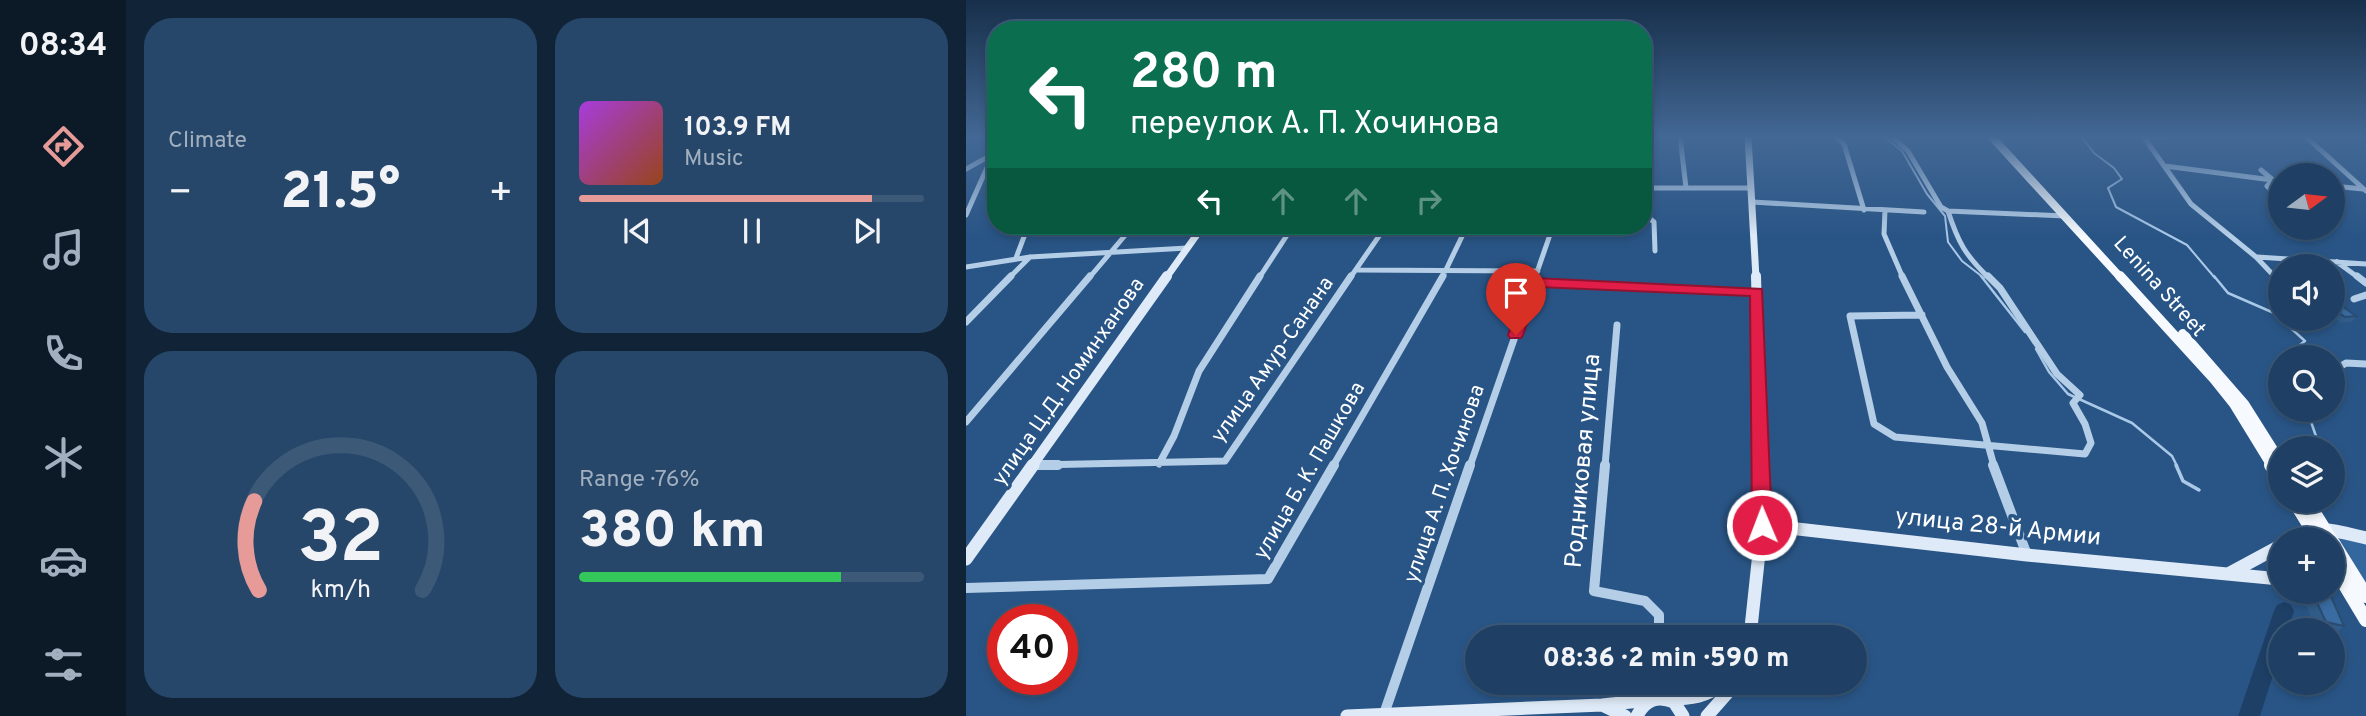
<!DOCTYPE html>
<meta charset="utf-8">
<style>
body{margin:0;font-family:Overpass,sans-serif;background:#27476a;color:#f1f3f6;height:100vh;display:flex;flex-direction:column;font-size:26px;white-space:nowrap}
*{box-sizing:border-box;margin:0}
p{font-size:23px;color:#a1afbf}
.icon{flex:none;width:38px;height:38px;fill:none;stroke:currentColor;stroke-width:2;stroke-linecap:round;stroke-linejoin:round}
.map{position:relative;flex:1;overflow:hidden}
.panel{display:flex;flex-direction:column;gap:18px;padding:18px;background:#112337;width:840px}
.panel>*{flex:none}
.banner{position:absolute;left:21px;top:21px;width:665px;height:214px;border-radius:28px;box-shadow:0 4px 10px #0003,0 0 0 2px #3c5978;background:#0b6e4f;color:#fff;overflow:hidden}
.needle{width:46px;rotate:75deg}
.tools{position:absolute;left:1302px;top:163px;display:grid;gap:14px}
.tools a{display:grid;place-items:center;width:77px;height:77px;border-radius:50%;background:#1f4064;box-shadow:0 4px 10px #0003,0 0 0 2px #3c5978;font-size:35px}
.speed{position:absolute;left:21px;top:604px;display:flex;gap:14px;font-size:35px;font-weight:700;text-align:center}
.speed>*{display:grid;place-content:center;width:91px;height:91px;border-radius:50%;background:#1f4064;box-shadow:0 4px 10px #0003,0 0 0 2px #3c5978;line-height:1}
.speed .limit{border:10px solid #d22;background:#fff;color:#111}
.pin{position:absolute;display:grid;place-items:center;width:60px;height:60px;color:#fff;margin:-72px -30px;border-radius:50% 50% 50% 0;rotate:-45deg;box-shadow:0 0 7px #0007}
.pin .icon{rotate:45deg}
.me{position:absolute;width:77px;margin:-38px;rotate:359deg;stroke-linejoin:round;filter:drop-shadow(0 0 5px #0008)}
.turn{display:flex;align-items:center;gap:24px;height:147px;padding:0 28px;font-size:32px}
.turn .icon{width:91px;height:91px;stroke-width:2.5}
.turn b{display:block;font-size:49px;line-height:60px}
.lanes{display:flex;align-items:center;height:66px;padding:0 28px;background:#0003;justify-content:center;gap:35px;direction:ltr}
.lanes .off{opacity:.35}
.big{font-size:52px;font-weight:800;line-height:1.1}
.panel .widget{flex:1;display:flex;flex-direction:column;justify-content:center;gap:10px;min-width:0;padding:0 24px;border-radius:28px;background:#27476a}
.panel .dial{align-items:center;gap:0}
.dial svg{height:182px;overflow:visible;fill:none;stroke:#3c5978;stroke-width:7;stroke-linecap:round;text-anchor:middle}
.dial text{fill:#f1f3f6;stroke:none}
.song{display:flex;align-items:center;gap:21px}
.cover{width:84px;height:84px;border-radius:10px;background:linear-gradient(135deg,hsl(280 70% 55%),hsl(20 70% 35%))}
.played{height:7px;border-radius:4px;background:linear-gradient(90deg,#e69b98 85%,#3c5978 85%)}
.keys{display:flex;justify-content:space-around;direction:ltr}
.heat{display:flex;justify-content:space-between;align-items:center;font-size:38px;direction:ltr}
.charge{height:10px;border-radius:5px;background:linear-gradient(90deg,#34c759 76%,#3c5978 0)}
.panel .tiles{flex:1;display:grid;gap:18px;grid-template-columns:repeat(2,1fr)}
.trip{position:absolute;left:499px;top:625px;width:402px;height:70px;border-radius:35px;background:#1f4064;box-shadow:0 4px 10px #0003,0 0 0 2px #3c5978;font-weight:800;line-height:70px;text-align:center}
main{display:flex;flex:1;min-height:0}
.tabs{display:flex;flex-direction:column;width:126px;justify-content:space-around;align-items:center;background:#0c1a28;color:#a1afbf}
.tabs .icon{width:49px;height:49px}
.tabs .current{color:#e69b98}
.tabs b{font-size:32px;color:#f1f3f6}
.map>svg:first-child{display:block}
.green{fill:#34679d}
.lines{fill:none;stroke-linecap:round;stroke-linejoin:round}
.stream-far2{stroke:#aac9e8;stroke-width:2}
.stream-far1{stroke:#aac9e8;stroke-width:2.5}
.stream{stroke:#aac9e8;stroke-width:3.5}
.river{fill:#1e4067;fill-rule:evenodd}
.street-far2{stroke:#b5cee7;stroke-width:5}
.street-far1{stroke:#b5cee7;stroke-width:7}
.street{stroke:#b5cee7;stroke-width:10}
.secondary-far2{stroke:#deeaf7;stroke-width:7}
.secondary-far1{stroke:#deeaf7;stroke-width:10}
.secondary{stroke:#deeaf7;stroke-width:13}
.primary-far2{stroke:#f6fafe;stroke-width:8}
.primary-far1{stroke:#f6fafe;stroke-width:10}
.primary{stroke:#f6fafe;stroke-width:14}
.wall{fill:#325d8b}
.building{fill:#3a6ca2;stroke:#294c71;stroke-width:2}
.route{fill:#e11d48;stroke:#92132f;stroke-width:2}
.labels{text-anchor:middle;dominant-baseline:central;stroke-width:7;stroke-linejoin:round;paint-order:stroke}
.street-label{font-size:21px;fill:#fff;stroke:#295586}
.near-street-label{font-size:24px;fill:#fff;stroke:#295586}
</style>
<main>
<nav class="tabs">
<b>08:34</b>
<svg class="icon current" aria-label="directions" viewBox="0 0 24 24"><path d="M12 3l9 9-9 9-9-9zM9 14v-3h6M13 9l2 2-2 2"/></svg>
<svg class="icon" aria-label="music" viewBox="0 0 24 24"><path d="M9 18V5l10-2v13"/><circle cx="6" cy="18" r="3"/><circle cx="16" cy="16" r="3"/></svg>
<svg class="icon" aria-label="phone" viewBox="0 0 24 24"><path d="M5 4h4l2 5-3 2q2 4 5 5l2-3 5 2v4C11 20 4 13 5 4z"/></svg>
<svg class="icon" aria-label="climate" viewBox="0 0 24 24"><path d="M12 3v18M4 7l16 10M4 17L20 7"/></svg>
<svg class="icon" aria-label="car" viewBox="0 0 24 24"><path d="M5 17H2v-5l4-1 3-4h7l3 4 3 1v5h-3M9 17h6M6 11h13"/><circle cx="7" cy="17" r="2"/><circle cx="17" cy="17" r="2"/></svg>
<svg class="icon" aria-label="filters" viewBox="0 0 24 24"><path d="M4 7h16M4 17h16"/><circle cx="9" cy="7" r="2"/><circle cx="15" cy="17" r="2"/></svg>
</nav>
<section class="panel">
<div class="tiles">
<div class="widget"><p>Climate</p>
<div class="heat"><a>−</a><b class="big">21.5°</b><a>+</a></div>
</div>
<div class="widget">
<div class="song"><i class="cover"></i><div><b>103.9 FM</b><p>Music</p></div></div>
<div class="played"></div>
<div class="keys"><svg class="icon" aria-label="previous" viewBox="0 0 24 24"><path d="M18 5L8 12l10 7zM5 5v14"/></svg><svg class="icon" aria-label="pause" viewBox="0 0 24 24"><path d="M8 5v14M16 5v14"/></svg><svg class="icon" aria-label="next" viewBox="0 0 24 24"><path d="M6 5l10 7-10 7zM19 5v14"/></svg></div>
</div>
<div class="widget dial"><svg viewBox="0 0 100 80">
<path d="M14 69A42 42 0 1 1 86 69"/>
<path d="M14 69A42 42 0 0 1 12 30" stroke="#e69b98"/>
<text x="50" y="56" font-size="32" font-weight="700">32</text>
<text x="50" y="72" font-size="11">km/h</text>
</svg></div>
<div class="widget"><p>Range · 76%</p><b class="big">380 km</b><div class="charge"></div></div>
</div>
</section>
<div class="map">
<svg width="1400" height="716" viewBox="0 0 1400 716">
<rect width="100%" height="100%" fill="#295586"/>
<path class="green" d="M1371 537 1400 543V584Z"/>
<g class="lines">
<path class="stream-far2" d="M917 136 936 151 961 194 979 216 982 242 996 261 1018 278
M1115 136 1128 153 1148 168 1156 179 1142 188 1150 207 1221 245 1249 278"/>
<path class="stream-far1" d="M1015 276 1059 332
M1248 276 1262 293 1308 313 1339 341 1322 354 1323 357
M1070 349 1083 372 1102 394 1166 423 1206 456 1211 466
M1341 410 1354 448"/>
<path class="stream" d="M1210 465 1217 481 1233 490"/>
<path class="river" d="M1318 602 1325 605 1328 611 1322 630H1314V653L1294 716H1272L1308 611 1311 605Z"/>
<path class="street-far2" d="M714 136 720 188
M869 136 878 144 898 210
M925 136 942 151 975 207 982 211C992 242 999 255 1023 278
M1177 136 1225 204 1290 257 1310 278
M1339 136 1400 191
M1178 137 1206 136
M1199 166 1314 181
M0 169 27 154
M1295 170 1307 180 1301 186 1314 199
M1367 186 1397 189
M677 188H785
M786 202 958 212
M919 210 918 234 937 278
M982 211 1099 216
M677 213 688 222 689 251
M0 215 27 154
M1291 257 1400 264
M50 258 62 226
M1371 262 1393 278
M0 267 64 257 221 248
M391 270 572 271
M43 278 64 257
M123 278 167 226
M293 278 327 226
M384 278 420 226
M476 278 501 226
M569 278 587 226"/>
<path class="street-far1" d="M936 276 981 367 1016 423 1028 466
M1309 276 1314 282
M1391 276 1400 283
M568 282 791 292
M1388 299 1400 295
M956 315 884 316 908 424 929 437 1119 454 1125 443 1119 424 1107 403 1114 395 1091 374 1034 288 1022 276
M0 322 45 276
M1367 371 1380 363 1400 364
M0 422 124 276
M193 464 208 436 233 371 294 276
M69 465 259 461 385 276
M367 466 477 276
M504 466 570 276
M639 466 651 325"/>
<path class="street" d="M69 465H92
M639 465 628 591 679 601 693 615V637
M1027 465 1061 555
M0 588 302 579 368 465
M693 682V698
M418 714 504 465"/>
<path class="secondary-far2" d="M782 136 790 278
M200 278 237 226"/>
<path class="secondary-far1" d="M790 276 795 466
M66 466 201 276"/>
<path class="secondary" d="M796 525 1061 555 1314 579
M1323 539C1346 522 1374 532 1400 538
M0 559 67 465
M1264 573 1314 546
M784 637 796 525 795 465
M702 699C725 699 741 697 759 682
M636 705 659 716
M381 716 636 705 684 700
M671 716C679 700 691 695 708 702L717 716
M741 716 771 682"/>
<path class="primary-far2" d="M1025 136 1155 278"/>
<path class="primary-far1" d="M1154 276 1248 379 1268 404 1306 466
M1217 334 1278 404 1314 461"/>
<path class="primary" d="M1305 465 1314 479
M1328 500 1352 539
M1340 500 1364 539
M1367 543 1400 596
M1367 565 1400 620"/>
</g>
<path class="wall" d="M1367 304 1390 316 1386 322 1375 323 1367 317Z
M1343 592H1359L1378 626 1368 635H1367V630H1350L1337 598Z"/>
<path class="building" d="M1367 304H1373L1390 316 1379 317 1367 309Z
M1346 592H1363L1378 626 1360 622Z"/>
<linearGradient id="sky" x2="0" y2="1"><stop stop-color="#172f4a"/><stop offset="0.58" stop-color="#436895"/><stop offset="1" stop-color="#436895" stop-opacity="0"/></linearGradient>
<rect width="1400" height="236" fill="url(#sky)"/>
<path class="route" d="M568 278 796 289 806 525 803 531 796 533 789 531 786 525 784 296 573 287 557 335 555 338H544L542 335 561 282Z"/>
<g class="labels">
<g class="street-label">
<text transform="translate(1193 287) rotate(48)">Lenina Street</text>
<text transform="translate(307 360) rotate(-55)">улица Амур-Санана</text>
<text transform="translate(103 382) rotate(-55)">улица Ц.Д. Номинханова</text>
<text transform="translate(344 471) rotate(-60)">улица Б. К. Пашкова</text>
<text transform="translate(479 484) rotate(-71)">улица А. П. Хочинова</text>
</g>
<g class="near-street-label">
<text transform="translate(618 461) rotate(-85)">Родниковая улица</text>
<text transform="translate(1032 528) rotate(6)">улица 28-й Армии</text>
</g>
</g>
</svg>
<div class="tools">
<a><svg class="needle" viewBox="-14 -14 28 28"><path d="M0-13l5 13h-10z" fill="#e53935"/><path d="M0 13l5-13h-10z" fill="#a1afbf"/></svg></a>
<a><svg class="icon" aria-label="sound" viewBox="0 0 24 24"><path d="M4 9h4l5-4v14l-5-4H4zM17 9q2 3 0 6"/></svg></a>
<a><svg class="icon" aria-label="search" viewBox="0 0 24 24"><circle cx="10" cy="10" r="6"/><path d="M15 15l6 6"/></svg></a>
<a><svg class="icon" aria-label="layers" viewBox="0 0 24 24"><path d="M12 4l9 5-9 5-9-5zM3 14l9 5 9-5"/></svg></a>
<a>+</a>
<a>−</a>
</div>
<div class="speed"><div class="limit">40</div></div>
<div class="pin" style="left:550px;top:335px;background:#d93025"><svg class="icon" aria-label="arrive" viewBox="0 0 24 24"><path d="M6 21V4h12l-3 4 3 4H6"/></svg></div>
<svg class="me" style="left:796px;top:525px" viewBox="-20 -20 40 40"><circle r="17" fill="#e11d48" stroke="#fff" stroke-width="3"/><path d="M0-11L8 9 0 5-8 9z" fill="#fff"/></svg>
<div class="trip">08:36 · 2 min · 590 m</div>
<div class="banner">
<div class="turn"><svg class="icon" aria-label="left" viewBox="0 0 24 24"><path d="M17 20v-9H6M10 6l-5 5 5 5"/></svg><div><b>280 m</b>переулок А. П. Хочинова</div></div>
<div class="lanes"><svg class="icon" aria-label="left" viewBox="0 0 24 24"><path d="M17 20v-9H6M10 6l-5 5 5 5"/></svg><svg class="icon off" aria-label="ahead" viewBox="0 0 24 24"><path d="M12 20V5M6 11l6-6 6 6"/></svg><svg class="icon off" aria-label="ahead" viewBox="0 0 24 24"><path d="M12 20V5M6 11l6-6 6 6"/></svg><svg class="icon off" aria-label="right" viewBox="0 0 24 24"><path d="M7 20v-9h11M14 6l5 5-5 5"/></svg></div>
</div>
</div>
</main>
